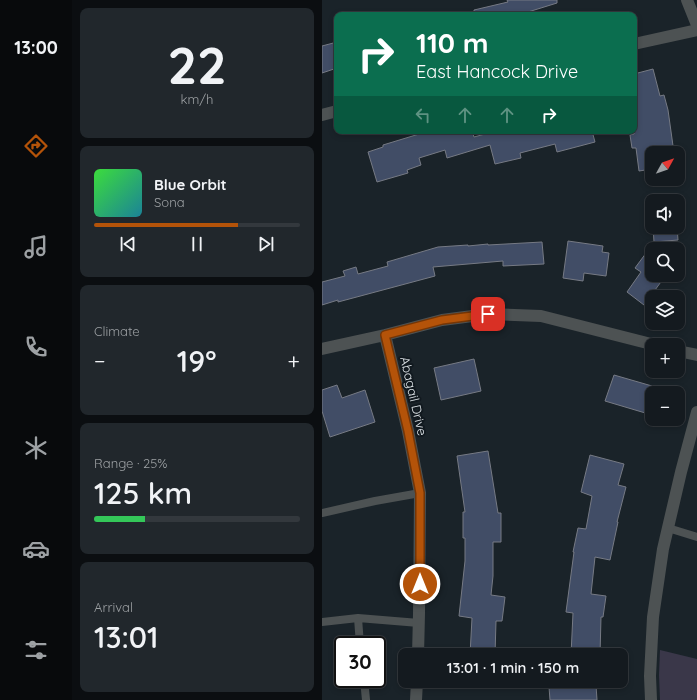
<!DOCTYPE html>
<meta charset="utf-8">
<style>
body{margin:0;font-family:Quicksand,sans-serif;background:#21272c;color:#f1f3f6;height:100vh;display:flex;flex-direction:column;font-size:15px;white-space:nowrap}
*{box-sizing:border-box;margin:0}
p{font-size:13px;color:#9da1a4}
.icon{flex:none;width:22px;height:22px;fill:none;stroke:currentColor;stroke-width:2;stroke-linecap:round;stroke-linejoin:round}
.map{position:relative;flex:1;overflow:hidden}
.panel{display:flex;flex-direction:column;gap:8px;padding:8px;background:#0b0e11;width:250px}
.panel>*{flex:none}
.banner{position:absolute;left:12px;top:12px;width:303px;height:122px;border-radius:8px;box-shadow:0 2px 6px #0003,0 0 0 1px #33383d;background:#0b6e4f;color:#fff;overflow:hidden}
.needle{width:26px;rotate:50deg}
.tools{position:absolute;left:323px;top:146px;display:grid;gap:8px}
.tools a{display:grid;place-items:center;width:40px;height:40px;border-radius:8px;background:#141a1f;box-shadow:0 2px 6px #0003,0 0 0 1px #33383d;font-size:20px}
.speed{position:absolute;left:12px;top:636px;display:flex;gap:8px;font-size:20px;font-weight:700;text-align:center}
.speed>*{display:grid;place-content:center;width:52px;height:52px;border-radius:50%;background:#141a1f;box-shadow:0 2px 6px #0003,0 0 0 1px #33383d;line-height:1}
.speed .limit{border:2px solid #111;border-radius:6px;background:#fff;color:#111}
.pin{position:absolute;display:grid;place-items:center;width:34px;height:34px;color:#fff;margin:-17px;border-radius:8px;box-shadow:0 2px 6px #0006}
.me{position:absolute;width:44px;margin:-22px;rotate:0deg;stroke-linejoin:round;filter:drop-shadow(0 0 3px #0008)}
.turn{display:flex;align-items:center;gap:14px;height:84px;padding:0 16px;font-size:18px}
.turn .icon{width:52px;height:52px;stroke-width:2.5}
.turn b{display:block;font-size:28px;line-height:34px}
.lanes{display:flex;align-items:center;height:38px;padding:0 16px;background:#0003;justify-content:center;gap:20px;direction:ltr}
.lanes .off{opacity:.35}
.big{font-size:30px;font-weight:600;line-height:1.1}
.panel .widget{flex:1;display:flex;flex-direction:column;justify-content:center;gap:6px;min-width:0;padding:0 14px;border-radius:8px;background:#21272c}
.panel .dial{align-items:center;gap:0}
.dial b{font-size:52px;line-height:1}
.song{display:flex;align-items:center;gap:12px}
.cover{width:48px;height:48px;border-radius:6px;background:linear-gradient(135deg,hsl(120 70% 55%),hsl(190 70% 35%))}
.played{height:4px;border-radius:2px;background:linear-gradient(90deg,#b45309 70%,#33383d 70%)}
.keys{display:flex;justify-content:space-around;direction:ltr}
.heat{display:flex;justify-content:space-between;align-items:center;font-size:22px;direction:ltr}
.charge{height:6px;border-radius:3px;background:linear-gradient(90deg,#34c759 25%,#33383d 0)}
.trip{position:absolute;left:76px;top:648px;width:230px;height:40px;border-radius:8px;background:#141a1f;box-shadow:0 2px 6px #0003,0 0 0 1px #33383d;font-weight:600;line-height:40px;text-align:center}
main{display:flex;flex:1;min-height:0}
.menu{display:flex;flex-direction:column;width:72px;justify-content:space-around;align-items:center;background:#080a0c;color:#9da1a4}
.menu .icon{width:28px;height:28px}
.menu .selected{color:#b45309}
.menu b{font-size:18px;color:#f1f3f6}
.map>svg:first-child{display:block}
.green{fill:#3a3749}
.building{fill:#414d66;stroke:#767a84}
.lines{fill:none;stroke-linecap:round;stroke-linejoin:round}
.service{stroke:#4d5253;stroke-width:8}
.minor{stroke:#4d5253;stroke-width:12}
.tertiary{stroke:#4d5253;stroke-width:12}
.route-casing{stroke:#753606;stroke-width:10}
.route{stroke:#b45309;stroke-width:7}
.labels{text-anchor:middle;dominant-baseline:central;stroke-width:4;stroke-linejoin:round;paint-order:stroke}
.street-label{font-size:13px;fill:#dfe5e9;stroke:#11191f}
</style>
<main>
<nav class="menu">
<b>13:00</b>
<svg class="icon selected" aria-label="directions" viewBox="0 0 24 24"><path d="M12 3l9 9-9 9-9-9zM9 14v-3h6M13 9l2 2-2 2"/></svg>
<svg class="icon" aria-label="music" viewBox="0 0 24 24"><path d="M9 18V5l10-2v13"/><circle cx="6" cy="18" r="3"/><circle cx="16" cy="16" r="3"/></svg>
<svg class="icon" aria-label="phone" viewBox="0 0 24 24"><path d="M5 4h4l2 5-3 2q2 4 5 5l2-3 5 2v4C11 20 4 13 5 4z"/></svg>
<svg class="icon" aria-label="climate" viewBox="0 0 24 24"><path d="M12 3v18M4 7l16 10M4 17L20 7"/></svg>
<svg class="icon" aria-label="car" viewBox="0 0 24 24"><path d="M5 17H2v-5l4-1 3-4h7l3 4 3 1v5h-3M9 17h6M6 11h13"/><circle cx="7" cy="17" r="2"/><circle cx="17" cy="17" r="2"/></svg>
<svg class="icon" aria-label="filters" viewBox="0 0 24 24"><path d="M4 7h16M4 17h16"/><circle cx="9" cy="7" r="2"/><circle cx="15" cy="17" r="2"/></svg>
</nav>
<section class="panel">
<div class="widget dial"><b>22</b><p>km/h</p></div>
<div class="widget">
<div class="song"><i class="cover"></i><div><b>Blue Orbit</b><p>Sona</p></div></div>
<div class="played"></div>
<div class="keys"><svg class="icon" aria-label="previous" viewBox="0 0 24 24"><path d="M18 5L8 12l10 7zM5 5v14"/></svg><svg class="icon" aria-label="pause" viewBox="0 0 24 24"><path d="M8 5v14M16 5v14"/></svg><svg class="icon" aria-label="next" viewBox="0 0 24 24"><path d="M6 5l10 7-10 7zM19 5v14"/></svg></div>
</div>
<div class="widget"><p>Climate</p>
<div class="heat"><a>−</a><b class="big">19°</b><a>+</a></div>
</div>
<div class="widget"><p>Range · 25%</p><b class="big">125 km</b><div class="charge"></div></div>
<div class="widget"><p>Arrival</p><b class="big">13:01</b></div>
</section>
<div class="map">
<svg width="375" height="700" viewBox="0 0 375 700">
<rect width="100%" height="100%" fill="#1a2329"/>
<path class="green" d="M338 650 375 659V700H338L337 675Z"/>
<path class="building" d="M185 0H235V3L206 12 207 15H152V10L186 2Z
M15 42V68L0 73V46Z
M331 69 338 96 342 95 346 110 352 153H330V169L317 171 314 148H310L308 135 312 134V74Z
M107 131H150L152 137 174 131H270L273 142 235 152 233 144 198 153 199 158 173 164 168 145 125 158 123 150 97 158 99 165 85 170 86 173 55 182 46 152 61 147V145Z
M331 227H355L356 240 332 242Z
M246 241 281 246 280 252 287 253 284 276 262 273 261 281 241 278Z
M220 242 222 264 181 266V261L111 267 113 276 72 287 16 302V300L0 305V282L23 276 21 271 34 267 36 274 66 266 65 262 116 247 146 245V246L166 244V245Z
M330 245V275H344L322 305 305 292 319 272 313 268Z
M152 359 159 391 119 400 112 368Z
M292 375 330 386V415L283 401Z
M15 385 20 398 43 390 53 422 8 437 0 411V390Z
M166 451 176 513H179V542H171V576L169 595 183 597 180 621H174L173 655H148L150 618 137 616 143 561V538H141V512H143L135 456Z
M268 455 302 464 296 485 304 487 295 522H296L288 560 273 557 269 594 284 596 281 617H279L278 655H249L251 613 244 612 252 552H251L256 528 264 529 270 496 259 492Z
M274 685 275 700H228L227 687Z"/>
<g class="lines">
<path class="service" d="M0 513 53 501 98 493
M346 528 375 537
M36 618 38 645
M0 622 36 618 97 623
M42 679 44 700"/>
<path class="minor" d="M312 44 375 30
M0 115 15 111
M63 335 86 431 98 493 97 614 96 655
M0 349 63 335 120 320 166 314 219 316 333 345
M356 351 375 355
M94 700 95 681"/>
<path class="tertiary" d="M365 0 375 25
M329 700 328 676 331 617 341 549 359 472 375 412"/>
</g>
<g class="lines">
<g class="route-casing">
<path id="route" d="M98 584V493L86 431 63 335 120 320 166 314"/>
</g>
<use href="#route" class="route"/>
</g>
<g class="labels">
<g class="street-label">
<text transform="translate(92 396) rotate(77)">Abagail Drive</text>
</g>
</g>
</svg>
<div class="tools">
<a><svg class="needle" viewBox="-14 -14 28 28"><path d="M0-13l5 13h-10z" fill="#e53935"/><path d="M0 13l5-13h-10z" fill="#9da1a4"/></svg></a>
<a><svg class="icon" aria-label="sound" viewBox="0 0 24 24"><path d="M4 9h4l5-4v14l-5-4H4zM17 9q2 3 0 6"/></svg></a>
<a><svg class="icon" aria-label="search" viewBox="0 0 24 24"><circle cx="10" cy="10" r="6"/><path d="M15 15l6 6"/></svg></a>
<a><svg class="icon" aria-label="layers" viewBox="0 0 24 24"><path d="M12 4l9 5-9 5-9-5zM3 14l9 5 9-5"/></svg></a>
<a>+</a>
<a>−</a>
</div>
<div class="speed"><div class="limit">30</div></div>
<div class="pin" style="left:166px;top:314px;background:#d93025"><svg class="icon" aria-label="arrive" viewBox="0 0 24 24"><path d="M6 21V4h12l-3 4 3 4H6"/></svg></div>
<svg class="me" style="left:98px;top:584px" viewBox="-20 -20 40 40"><circle r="17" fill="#b45309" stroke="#fff" stroke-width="3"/><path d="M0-11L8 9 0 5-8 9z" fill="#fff"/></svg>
<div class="trip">13:01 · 1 min · 150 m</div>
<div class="banner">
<div class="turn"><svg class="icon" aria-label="right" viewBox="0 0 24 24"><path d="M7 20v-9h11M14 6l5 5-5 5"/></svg><div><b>110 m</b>East Hancock Drive</div></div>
<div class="lanes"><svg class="icon off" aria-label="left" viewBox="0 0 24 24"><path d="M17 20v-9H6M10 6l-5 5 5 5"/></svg><svg class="icon off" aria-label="ahead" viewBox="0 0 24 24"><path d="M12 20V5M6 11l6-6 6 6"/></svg><svg class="icon off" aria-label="ahead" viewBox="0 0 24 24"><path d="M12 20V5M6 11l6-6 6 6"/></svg><svg class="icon" aria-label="right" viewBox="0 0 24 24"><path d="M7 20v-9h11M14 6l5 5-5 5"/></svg></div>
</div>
</div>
</main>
